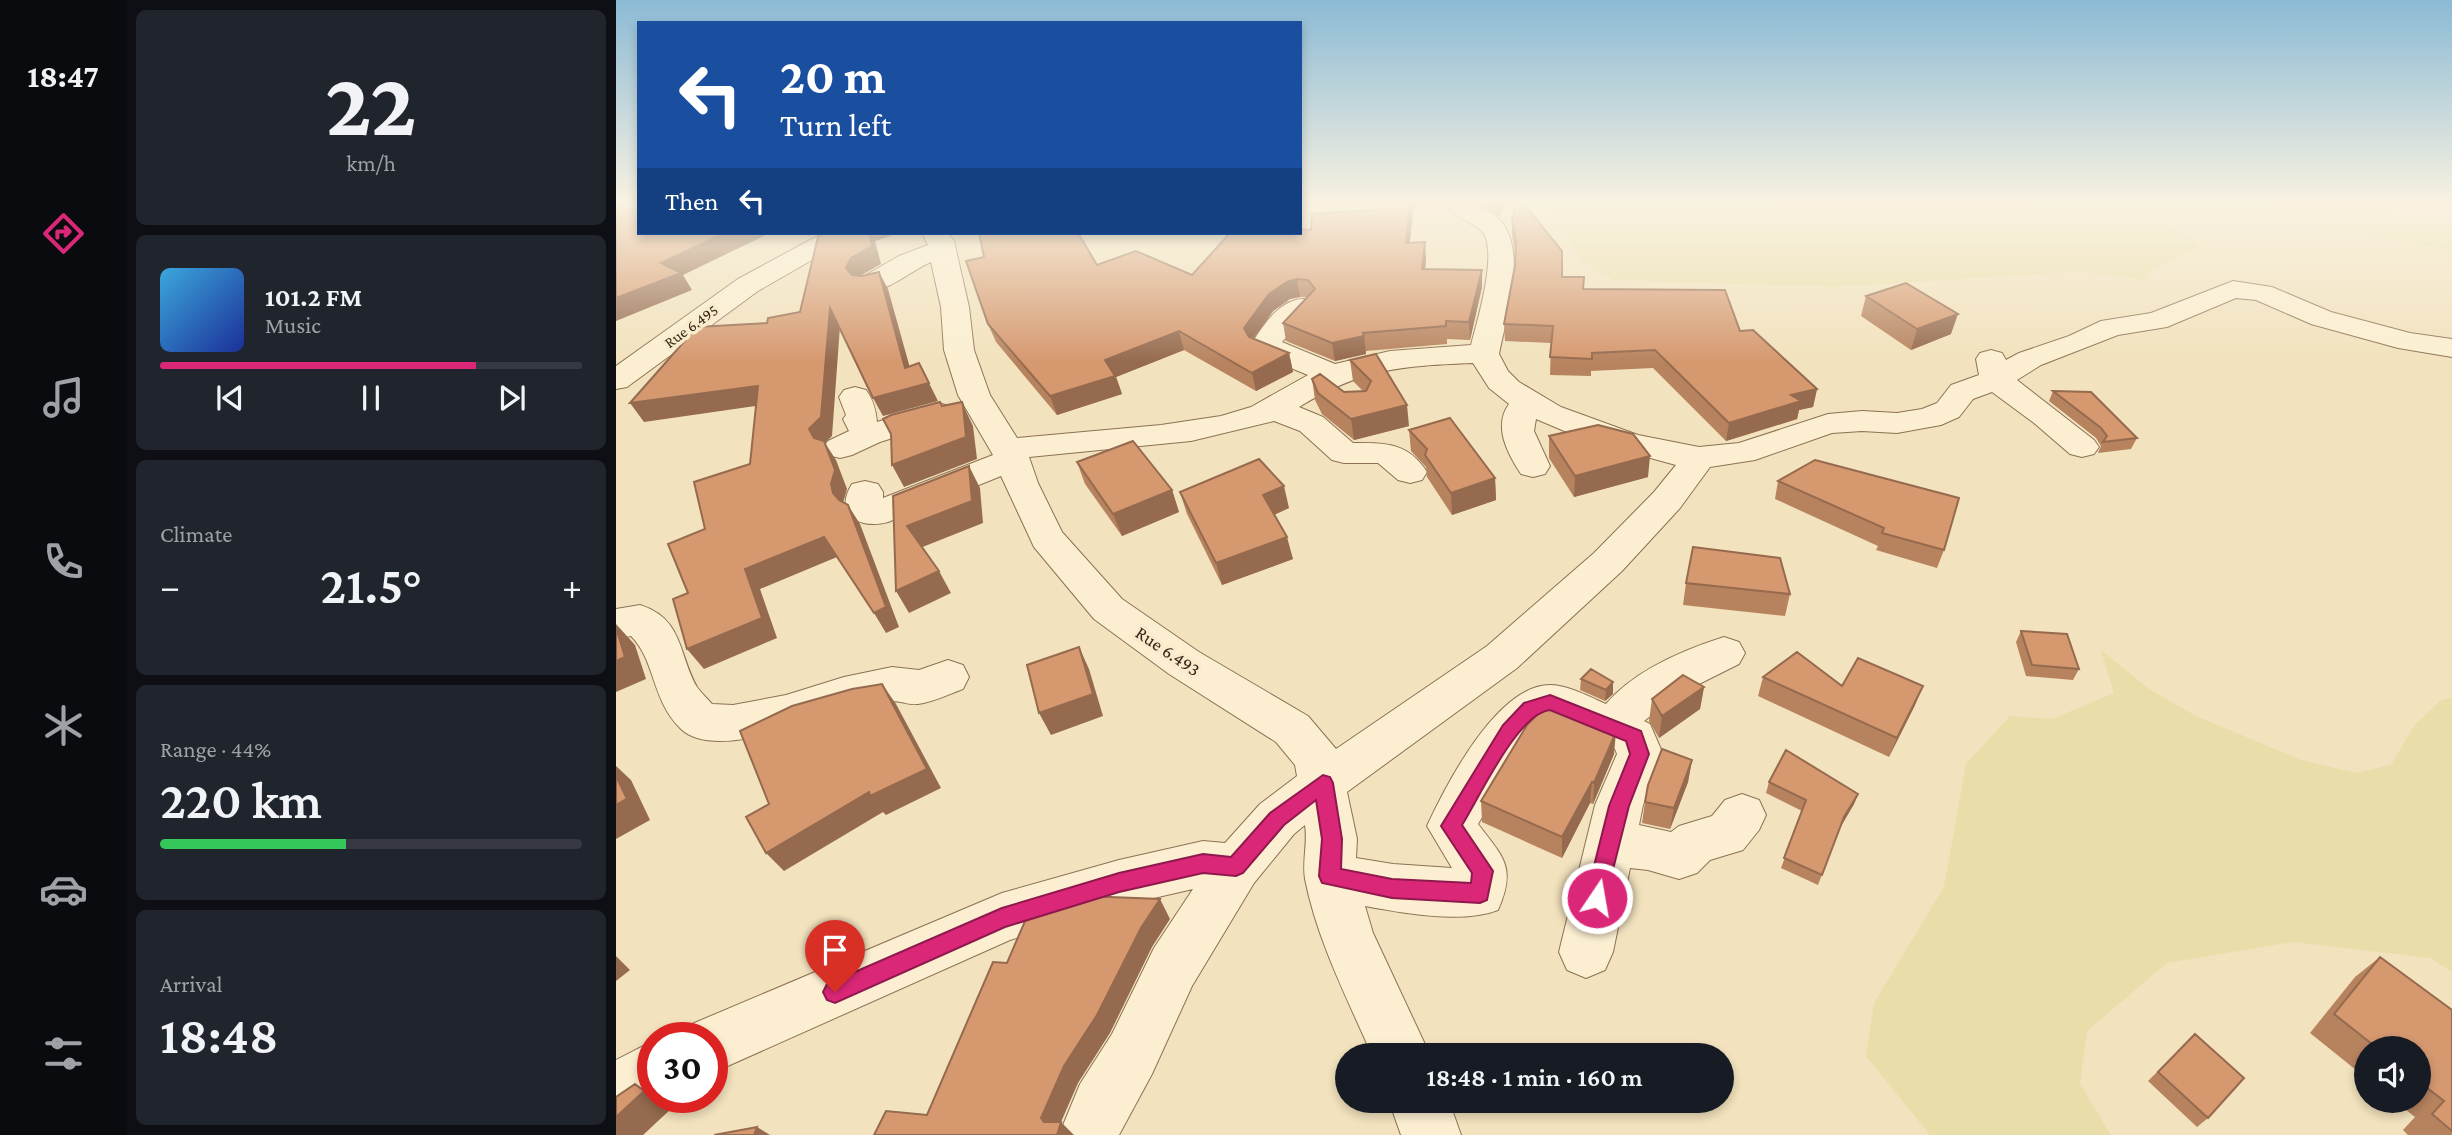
<!DOCTYPE html>
<meta charset="utf-8">
<style>
body{margin:0;font-family:"Crimson Pro",serif;background:#20242c;color:#f1f3f6;height:100vh;display:flex;flex-direction:column;font-size:26px;white-space:nowrap}
*{box-sizing:border-box;margin:0}
p{font-size:23px;color:#9ea1a6}
.icon{flex:none;width:38px;height:38px;fill:none;stroke:currentColor;stroke-width:2;stroke-linecap:round;stroke-linejoin:round}
.map{position:relative;flex:1;overflow:hidden}
.panel{display:flex;flex-direction:column;gap:10px;padding:10px;background:#0d0f14;width:490px}
.panel>*{flex:none}
.top-card{position:absolute;left:21px;top:21px;width:665px;height:214px;border-radius:0px;box-shadow:0 4px 10px #0003;background:#1a4fa0;color:#fff;overflow:hidden}
.tools{position:absolute;left:1738px;top:1036px;display:grid;gap:14px}
.tools a{display:grid;place-items:center;width:77px;height:77px;border-radius:50%;background:#171b24;box-shadow:0 4px 10px #0003;font-size:35px}
.speed{position:absolute;left:21px;top:1022px;display:flex;gap:14px;font-size:35px;font-weight:700;text-align:center}
.speed>*{display:grid;place-content:center;width:91px;height:91px;border-radius:50%;background:#171b24;box-shadow:0 4px 10px #0003;line-height:1}
.speed .limit{border:10px solid #d22;background:#fff;color:#111}
.pin{position:absolute;display:grid;place-items:center;width:60px;height:60px;color:#fff;margin:-72px -30px;border-radius:50% 50% 50% 0;rotate:-45deg;box-shadow:0 0 7px #0007}
.pin .icon{rotate:45deg}
.me{position:absolute;width:77px;margin:-38px;rotate:12deg;stroke-linejoin:round;filter:drop-shadow(0 0 5px #0008)}
.turn{display:flex;align-items:center;gap:24px;height:147px;padding:0 28px;font-size:32px}
.turn .icon{width:91px;height:91px;stroke-width:2.5}
.turn b{display:block;font-size:49px;line-height:60px}
.then{display:flex;align-items:center;height:66px;padding:0 28px;background:#0003;gap:14px;font-size:26px}
.big{font-size:52px;font-weight:600;line-height:1.1}
.panel .widget{flex:1;display:flex;flex-direction:column;justify-content:center;gap:10px;min-width:0;padding:0 24px;border-radius:10px;background:#20242c}
.panel .dial{align-items:center;gap:0}
.dial b{font-size:91px;line-height:1}
.song{display:flex;align-items:center;gap:21px}
.cover{width:84px;height:84px;border-radius:10px;background:linear-gradient(135deg,hsl(200 70% 55%),hsl(230 70% 35%))}
.played{height:7px;border-radius:4px;background:linear-gradient(90deg,#db2777 75%,#363941 75%)}
.keys{display:flex;justify-content:space-around;direction:ltr}
.heat{display:flex;justify-content:space-between;align-items:center;font-size:38px;direction:ltr}
.charge{height:10px;border-radius:5px;background:linear-gradient(90deg,#34c759 44%,#363941 0)}
.trip{position:absolute;left:719px;top:1043px;width:399px;height:70px;border-radius:35px;background:#171b24;box-shadow:0 4px 10px #0003;font-weight:600;line-height:70px;text-align:center}
main{display:flex;flex:1;min-height:0}
.dock{display:flex;flex-direction:column;width:126px;justify-content:space-around;align-items:center;background:#090b0e;color:#9ea1a6}
.dock .icon{width:49px;height:49px}
.dock .on{color:#db2777}
.dock b{font-size:32px;color:#f1f3f6}
.map>svg:first-child{display:block}
.farmland{fill:#e9deaa}
.lines{fill:none;stroke-linecap:round;stroke-linejoin:round}
.minor-casing{stroke:#8c7154;stroke-width:2}
.minor{fill:#fcefd1;fill-rule:evenodd}
.wall{fill:#b7835f}
.shaded-wall{fill:#956a4e}
.building{fill:#d5986f;stroke:#956a4e;stroke-width:2}
.route{fill:#db2777;stroke:#8e194d;stroke-width:2}
.labels{text-anchor:middle;dominant-baseline:central;stroke-width:7;stroke-linejoin:round;paint-order:stroke}
.far-street-label{font-size:16px;fill:#3a291b;stroke:#f9eccd}
.street-label{font-size:19px;fill:#3a291b;stroke:#f9eccd}
</style>
<main>
<nav class="dock">
<b>18:47</b>
<svg class="icon on" aria-label="directions" viewBox="0 0 24 24"><path d="M12 3l9 9-9 9-9-9zM9 14v-3h6M13 9l2 2-2 2"/></svg>
<svg class="icon" aria-label="music" viewBox="0 0 24 24"><path d="M9 18V5l10-2v13"/><circle cx="6" cy="18" r="3"/><circle cx="16" cy="16" r="3"/></svg>
<svg class="icon" aria-label="phone" viewBox="0 0 24 24"><path d="M5 4h4l2 5-3 2q2 4 5 5l2-3 5 2v4C11 20 4 13 5 4z"/></svg>
<svg class="icon" aria-label="climate" viewBox="0 0 24 24"><path d="M12 3v18M4 7l16 10M4 17L20 7"/></svg>
<svg class="icon" aria-label="car" viewBox="0 0 24 24"><path d="M5 17H2v-5l4-1 3-4h7l3 4 3 1v5h-3M9 17h6M6 11h13"/><circle cx="7" cy="17" r="2"/><circle cx="17" cy="17" r="2"/></svg>
<svg class="icon" aria-label="filters" viewBox="0 0 24 24"><path d="M4 7h16M4 17h16"/><circle cx="9" cy="7" r="2"/><circle cx="15" cy="17" r="2"/></svg>
</nav>
<section class="panel">
<div class="widget dial"><b>22</b><p>km/h</p></div>
<div class="widget">
<div class="song"><i class="cover"></i><div><b>101.2 FM</b><p>Music</p></div></div>
<div class="played"></div>
<div class="keys"><svg class="icon" aria-label="previous" viewBox="0 0 24 24"><path d="M18 5L8 12l10 7zM5 5v14"/></svg><svg class="icon" aria-label="pause" viewBox="0 0 24 24"><path d="M8 5v14M16 5v14"/></svg><svg class="icon" aria-label="next" viewBox="0 0 24 24"><path d="M6 5l10 7-10 7zM19 5v14"/></svg></div>
</div>
<div class="widget"><p>Climate</p>
<div class="heat"><a>−</a><b class="big">21.5°</b><a>+</a></div>
</div>
<div class="widget"><p>Range · 44%</p><b class="big">220 km</b><div class="charge"></div></div>
<div class="widget"><p>Arrival</p><b class="big">18:48</b></div>
</section>
<div class="map">
<svg width="1836" height="1135" viewBox="0 0 1836 1135">
<rect width="100%" height="100%" fill="#f2e2bd"/>
<path class="farmland" d="M924 204H1724L1836 222V251L1678 220 1637 223 1558 217 1554 219 1556 228 1577 239 1581 247 1537 269 1528 280 1466 271 1222 287 999 280 967 263 939 217Z
M1485 650 1533 689 1580 716 1685 760 1740 773 1775 765 1798 726 1825 700 1836 698V972L1814 958 1677 942 1551 963 1471 1031 1464 1084 1495 1135H1314L1250 1056 1258 1003 1328 887 1350 764 1394 716 1436 719 1498 693Z"/>
<g class="lines">
<g class="minor-casing">
<path id="minor" d="M838 204C926 204 894 300 883 354L892 371 903 382 945 407 1022 435 1083 447 1123 443 1212 414 1246 411 1281 413 1306 409 1321 403 1335 385 1363 375 1360 359 1364 353 1375 350 1386 353 1390 360 1403 353 1453 336 1485 321 1535 313 1617 281 1656 287 1715 312 1794 333 1836 339V357L1782 348 1695 324 1640 300 1620 298 1551 327 1502 335 1425 365 1401 380 1478 440 1483 447 1478 454 1466 457 1454 454 1418 423 1376 392 1357 399 1343 417 1325 425 1281 433 1246 431 1216 433 1139 460 1094 467 1064 508 1006 571 901 668 731 792 741 839 740 858 777 864 836 868 811 826C830 785 881 685 934 685 952 685 974 697 990 704 1019 670 1067 650 1108 637L1123 642 1129 653 1123 664 1063 694 1028 721 1034 724 1047 754 1027 805 1023 825 1055 832 1063 826 1096 816 1109 800 1126 794 1143 800 1150 815 1143 830 1127 850 1094 860 1081 873 1063 879 1032 870 1014 868 997 952 989 970 970 978 951 970 943 952 979 805 1001 754 999 749 994 746 934 719 908 746 862 824C887 857 901 867 882 910 846 924 786 913 749 906L757 933 814 1055H756C731 998 701 940 689 879 686 861 692 843 689 825L678 834 638 883 576 986 536 1074 503 1135H443L464 1084 496 1034 538 948 577 889 503 906 394 940 96 1073V1038H70L76 1024 386 893 503 860 587 841 609 843 644 804 681 776 679 765 660 742 553 674 478 619 418 547 385 476 272 522C243 530 217 514 236 484L249 481 262 484 267 492V498L377 455 342 395 328 350 325 307 315 262C293 271 269 296 245 290L241 284 245 278 283 256 312 245 306 233H332L338 241 353 307 358 350 374 395 401 438 545 425 605 416 635 407 692 375 638 353 634 347C646 326 667 293 695 300L699 306 666 342 719 364 774 351 855 345C861 322 883 250 866 231 857 222 842 220 835 209ZM857 363 873 388 893 404C877 426 891 453 905 474L917 477 929 474 934 466 918 431 920 419 972 441 1060 465 1038 492 978 553 871 646 720 749 692 716 583 652 506 599 446 532 422 483 413 457 575 441 658 421 684 431 716 460 728 463H762L782 480 794 483 806 480 811 472C792 442 769 443 737 443L707 417 683 407C747 368 785 366 857 363Z
M207 233H238L234 238 142 291 11 387 0 389V366L122 279Z
M239 387 250 390C258 401 260 411 261 422L322 403 333 406 338 413 333 420 264 442 236 455 224 458 212 455 207 448 212 441 233 431 227 419 230 415 223 397 228 390Z
M24 605C68 619 62 654 81 687 85 693 91 698 96 704L117 705 170 695 228 677 276 667 303 670 332 660 347 665 353 677 347 689C333 694 317 702 302 704 292 705 285 701 276 701 267 701 258 705 250 706 208 715 100 763 65 729 35 700 40 661 15 636L0 639V609Z
M37 1041V1097H48L21 1116 0 1125V1060Z
M773 1101H833L845 1135H785Z"/>
</g>
<use href="#minor" class="minor"/>
</g>
<path class="wall" d="M865 204H887L883 217 867 206Z
M896 220 946 277 968 289 1124 331 1201 389 1197 407 1183 410 1181 419 1110 441 1037 368 975 371V376L934 375 935 343 889 341 888 324 899 266 900 255 896 237Z
M793 243 810 259 809 269 866 270V287L854 340 831 339V344L750 351V354L719 361 670 341 667 323 691 297H684L674 299 657 311 637 339 673 353 677 372 640 391 568 350 500 377 506 394 441 415 380 342 372 324 368 257 481 265 576 275Z
M1250 296 1335 334 1295 350 1245 316Z
M760 354 793 426 738 440 706 414 699 400 696 379 728 392 747 391 737 381 734 360Z
M1437 391 1521 438 1515 449 1482 453 1485 446 1480 438 1433 401Z
M793 430 879 478 880 500 836 515 811 477 810 467 795 451Z
M933 436 1032 477 958 497 933 458Z
M461 462 556 490 563 512 506 536 469 484Z
M1162 481 1328 550 1321 568 1260 550 1262 546 1159 499Z
M564 492 673 508 658 515 677 559 606 585 571 514Z
M1070 583 1174 594 1169 616 1067 605Z
M1405 631 1463 669 1457 680 1410 676 1400 642Z
M975 669 997 694 989 701 964 690 965 679Z
M1147 677 1226 686 1299 705 1273 757 1142 696Z
M1088 687 1084 709 1043 738 1033 721 1036 699Z
M998 754 977 804 974 803 946 858 866 822 865 801Z
M1076 760 1072 782 1054 829 1026 823 1029 802Z
M1153 782 1242 794 1238 804 1224 827 1202 885 1165 868 1186 811 1150 793Z
M1764 957 1836 1010V1135H1792L1787 1130 1799 1117 1779 1101H1802V1048H1750V1078L1694 1033 1739 977Z
M1579 1034 1592 1118 1581 1127 1532 1081Z"/>
<path class="shaded-wall" d="M794 204H798L792 260 790 243Z
M883 204H887L883 217Z
M109 233H154L67 275 76 290 0 321V298L45 263Z
M190 233H201L192 236Z
M253 233H283L259 241 265 264 244 276 239 285 230 268 235 258Z
M809 242 810 259 808 286 806 269Z
M866 270V287L854 340 853 322Z
M263 272 272 289 299 386 289 368Z
M681 279 684 297 674 299 657 311 632 346 628 328 653 294 671 282Z
M214 308 224 326 216 436 209 443 220 460 231 489 227 503 229 512 217 493 193 429Z
M1342 314 1335 334 1295 350 1301 329Z
M563 331 568 350 500 377 506 394 441 415 434 396 489 360Z
M748 336 750 354 719 361 716 343Z
M673 353 677 372 640 391 636 373Z
M313 383 322 401 267 416 257 398Z
M142 386 153 404 28 422 14 403Z
M1201 389 1197 407 1183 410 1181 419 1110 441 1113 423 1175 395Z
M347 405 357 426 361 459 288 487 276 465Z
M791 405 793 426 738 440 735 419Z
M1034 456 1032 477 958 497 959 476Z
M353 466 364 488 367 523 304 548 291 526Z
M879 478 880 500 836 515 835 493Z
M668 486 673 508 653 517 647 495Z
M556 490 563 512 506 536 497 514Z
M232 505 244 524 283 627 270 633 258 613Z
M208 537 221 557 144 589 161 638 88 669 71 649 129 569Z
M671 537 677 559 606 585 600 563Z
M323 571 335 593 293 613 280 591Z
M0 624 19 645 30 679 0 692Z
M463 647 473 669 487 716 435 735 423 713Z
M997 682V694L989 701 990 690Z
M266 684 280 704 325 788 270 815 267 812 168 871 150 853Z
M1307 686 1299 705 1273 757 1281 738Z
M1088 687 1084 709 1043 738 1046 716Z
M1000 732 998 754 977 804 978 783Z
M1076 760 1072 782 1054 829 1058 808Z
M0 766 15 780 34 820 0 839Z
M976 782 974 803 946 858V837Z
M1242 794 1238 804 1224 828 1228 817Z
M544 899 554 919 536 947 494 1033 462 1083 445 1122 458 1135H440L425 1118 448 1066 525 928Z
M0 956 14 970 0 981Z
M19 1084 37 1094V1097H42L56 1108 27 1135H0V1117Z
M141 1127 154 1135H138Z"/>
<path class="building" d="M0 204H23V233H109L45 263 65 273 0 298Z
M760 204H794L790 243 809 242 806 269 866 270 853 322 830 321V326L747 333 748 336 716 343 667 323 699 289 692 280 681 279 671 282 653 294 628 328 633 337 673 353 636 373 563 331 489 360 499 376 434 396 372 324 350 261 368 257 363 233H462L481 265 520 251 576 275 614 233H684V229L695 230 696 214 758 210Z
M900 204H908L946 251V277H968L967 289 1109 290 1124 331 1137 330 1201 389 1175 395 1185 401 1113 423 1039 350 976 353V359L934 357 937 326 888 324 899 266 900 242 896 220Z
M210 233H253L256 246 235 258 230 268 236 275 246 276 263 272 289 368 303 363 313 383 257 398 214 308 205 417 193 429 198 438 208 441 219 470 215 484 217 493 223 500 232 505 270 607 258 613 208 537 129 569 146 618 71 649 57 599 72 593 52 544 89 529 78 482 134 464 142 386 14 403 81 327 151 323 152 318 184 312 202 237Z
M1290 283 1342 314 1301 329 1250 296Z
M760 354 791 405 735 419 702 393 696 379 704 374 728 392 750 391 755 381 734 360Z
M1437 391 1475 392 1521 438 1487 442 1491 436 1485 428Z
M324 402 326 406 346 402 347 405 350 437 276 465 275 434 267 419 275 415Z
M834 418 879 478 835 493 809 455 811 449 793 430Z
M982 425 1017 434 1034 456 959 476 933 436Z
M517 441 556 490 497 514 461 462Z
M643 459 668 486 647 495 671 537 600 563 564 492Z
M1199 460 1343 498 1328 550 1266 533 1268 528 1162 481Z
M353 466 356 501 291 526 323 571 280 591 277 496Z
M1077 547 1164 558 1174 594 1070 583Z
M0 628 9 657 0 661Z
M1405 631 1451 634 1463 669 1416 665Z
M463 647 477 694 423 713 411 665Z
M1181 652 1226 686 1242 658 1307 686 1281 738 1147 677Z
M975 669 997 682 990 690 965 679Z
M1067 675 1088 687 1046 716 1036 699Z
M266 684 311 769 254 796 253 792 150 853 130 817 153 804 124 731 176 706 236 689Z
M935 700 995 727 1000 732 978 783 976 782 946 837 865 801 911 725Z
M1046 749 1076 760 1058 808 1029 802 1032 785Z
M1170 750 1242 794 1228 817 1206 875 1168 858 1190 800 1153 782Z
M0 776 11 799 0 805Z
M468 896 544 899 525 928 481 1015 448 1066 425 1118 428 1122H445L441 1135H258L270 1111 311 1115 377 962 391 963 412 914Z
M1764 957 1836 1010V1131L1816 1114 1828 1101 1802 1081V1048H1761L1718 1014Z
M1579 1034 1628 1078 1592 1118 1542 1072Z
M19 1084 28 1091 0 1117V1097Z
M141 1127 138 1135H98Z"/>
<linearGradient id="sky" x2="0" y2="1"><stop stop-color="#8bbad5"/><stop offset="0.56" stop-color="#f9f2e1"/><stop offset="1" stop-color="#f9f2e1" stop-opacity="0"/></linearGradient>
<rect width="1836" height="363" fill="url(#sky)"/>
<path class="route" d="M934 695 1025 731 1033 754 1013 806 988 905 981 908 973 905 970 898 993 806 1014 754 1010 741 934 710C902 713 863 798 846 825L877 871 871 900 864 903 776 898 706 883 703 876 706 839 700 800 668 825 627 873 620 876 587 873 503 892 389 927 219 1003 211 1000 207 992 211 984 386 908 503 873 587 854 615 857 654 813 707 775 714 777 717 783 726 839 725 869 776 879 855 883 856 873 825 826 887 725 908 703Z"/>
<g class="labels">
<g class="far-street-label">
<text transform="translate(75 326) rotate(-36)">Rue 6.495</text>
</g>
<g class="street-label">
<text transform="translate(552 651) rotate(34)">Rue 6.493</text>
</g>
</g>
</svg>
<div class="tools">
<a><svg class="icon" aria-label="sound" viewBox="0 0 24 24"><path d="M4 9h4l5-4v14l-5-4H4zM17 9q2 3 0 6"/></svg></a>
</div>
<div class="speed"><div class="limit">30</div></div>
<div class="pin" style="left:219px;top:992px;background:#d93025"><svg class="icon" aria-label="arrive" viewBox="0 0 24 24"><path d="M6 21V4h12l-3 4 3 4H6"/></svg></div>
<svg class="me" style="left:981px;top:898px" viewBox="-20 -20 40 40"><circle r="17" fill="#db2777" stroke="#fff" stroke-width="3"/><path d="M0-11L8 9 0 5-8 9z" fill="#fff"/></svg>
<div class="trip">18:48 · 1 min · 160 m</div>
<div class="top-card">
<div class="turn"><svg class="icon" aria-label="left" viewBox="0 0 24 24"><path d="M17 20v-9H6M10 6l-5 5 5 5"/></svg><div><b>20 m</b>Turn left</div></div>
<div class="then">Then<svg class="icon" aria-label="left" viewBox="0 0 24 24"><path d="M17 20v-9H6M10 6l-5 5 5 5"/></svg></div>
</div>
</div>
</main>
